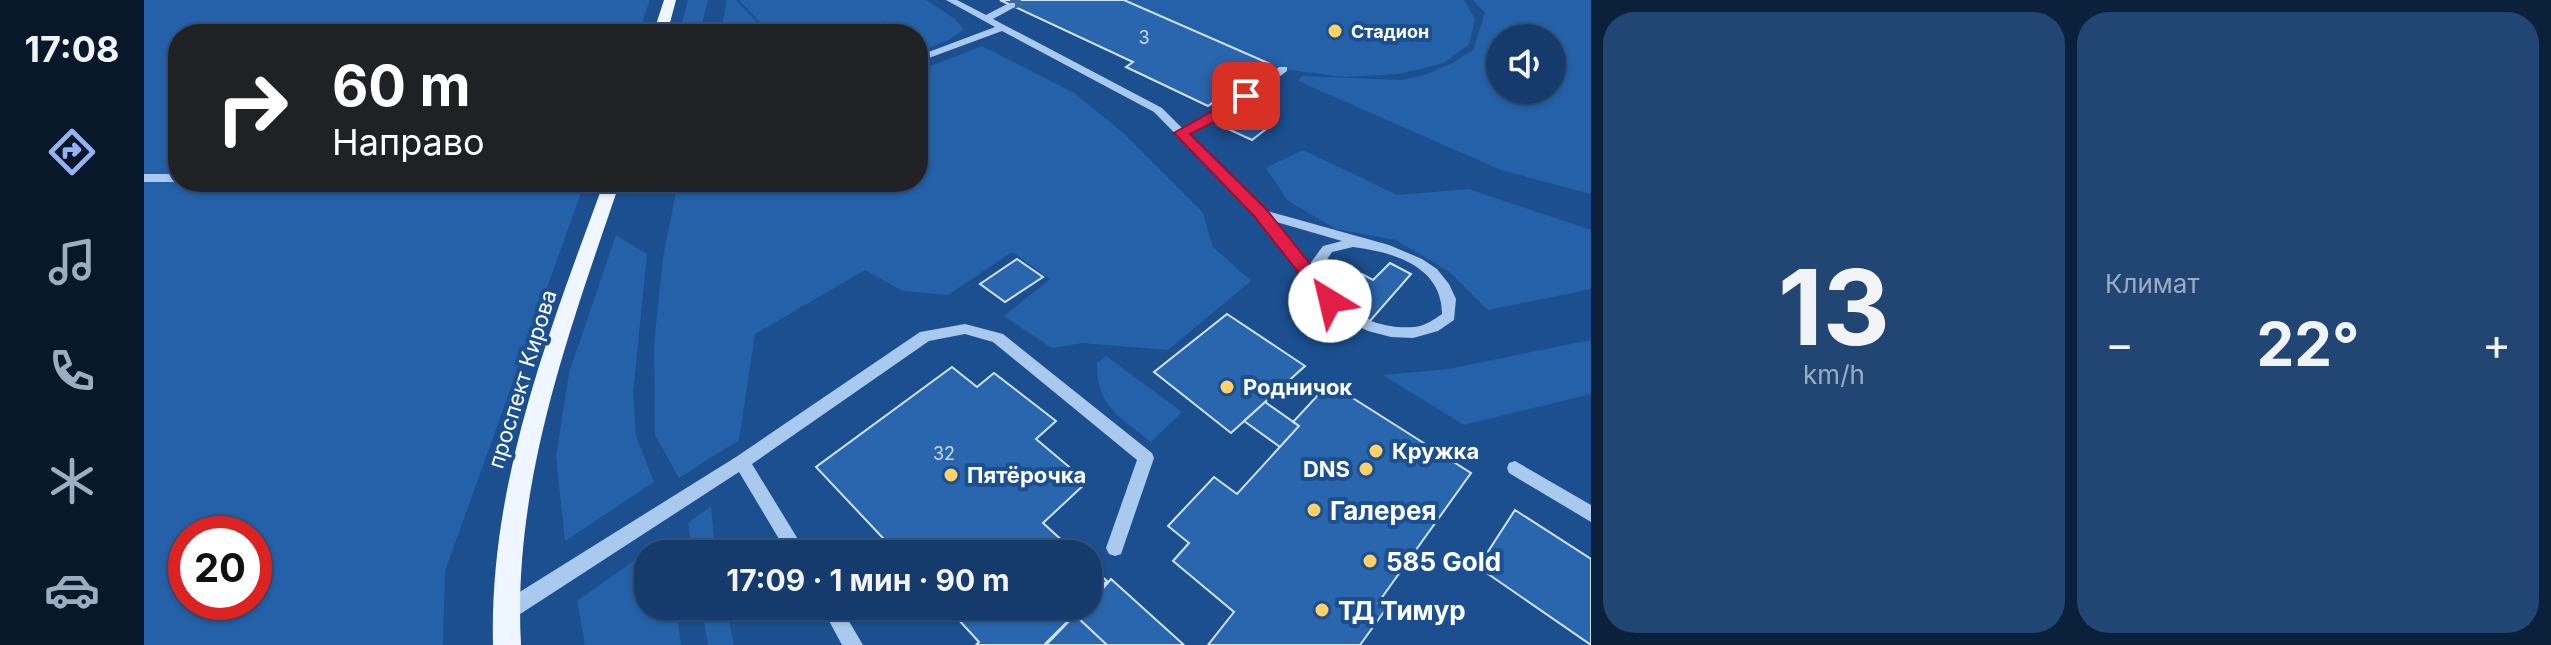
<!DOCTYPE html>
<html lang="ru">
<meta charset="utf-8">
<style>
body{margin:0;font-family:Inter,sans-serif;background:#214673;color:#f1f3f6;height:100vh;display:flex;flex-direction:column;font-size:30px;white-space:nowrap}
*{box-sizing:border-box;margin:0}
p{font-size:26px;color:#9dadc1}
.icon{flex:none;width:44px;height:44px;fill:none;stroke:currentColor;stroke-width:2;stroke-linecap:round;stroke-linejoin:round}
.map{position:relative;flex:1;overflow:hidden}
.side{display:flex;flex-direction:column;gap:12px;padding:12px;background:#0b203b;width:960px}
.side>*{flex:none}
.guide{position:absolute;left:24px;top:24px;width:760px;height:168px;border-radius:32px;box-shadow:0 2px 6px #0004,0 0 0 2px #33557e;background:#202124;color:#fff;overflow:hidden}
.buttons{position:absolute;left:1342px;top:24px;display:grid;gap:16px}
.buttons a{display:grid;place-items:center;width:80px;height:80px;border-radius:50%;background:#143b6b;box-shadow:0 2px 6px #0004,0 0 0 2px #33557e;font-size:40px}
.speed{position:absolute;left:24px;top:516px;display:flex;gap:16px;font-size:40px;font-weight:700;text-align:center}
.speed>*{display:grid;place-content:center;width:104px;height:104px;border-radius:50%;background:#143b6b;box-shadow:0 2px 6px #0004,0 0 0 2px #33557e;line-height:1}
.speed .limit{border:12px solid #d22;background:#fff;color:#111}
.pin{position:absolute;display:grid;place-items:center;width:68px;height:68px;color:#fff;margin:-34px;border-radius:16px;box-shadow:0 4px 12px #0006}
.me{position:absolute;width:88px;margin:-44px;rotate:324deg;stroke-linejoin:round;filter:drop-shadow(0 0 6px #0008)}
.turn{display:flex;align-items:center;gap:28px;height:168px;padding:0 32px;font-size:36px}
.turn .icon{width:104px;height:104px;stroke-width:2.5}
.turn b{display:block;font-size:56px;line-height:68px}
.big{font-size:60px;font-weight:700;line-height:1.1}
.side .tile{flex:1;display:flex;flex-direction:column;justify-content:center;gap:12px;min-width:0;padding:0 28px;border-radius:32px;background:#214673}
.side .dial{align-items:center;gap:0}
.dial b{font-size:104px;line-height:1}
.heat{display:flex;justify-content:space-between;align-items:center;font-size:44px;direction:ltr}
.side .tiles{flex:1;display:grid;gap:12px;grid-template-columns:repeat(2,1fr)}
.trip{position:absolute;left:490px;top:540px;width:468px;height:80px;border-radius:32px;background:#143b6b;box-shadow:0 2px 6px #0004,0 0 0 2px #33557e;font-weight:700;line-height:80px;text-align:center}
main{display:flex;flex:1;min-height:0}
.tab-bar{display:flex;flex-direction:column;width:144px;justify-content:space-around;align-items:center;background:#08182b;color:#9dadc1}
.tab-bar .icon{width:56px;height:56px}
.tab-bar .selected{color:#95b2f1}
.tab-bar b{font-size:36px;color:#f1f3f6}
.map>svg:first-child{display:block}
.green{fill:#2461a8;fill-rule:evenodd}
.building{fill:#2a66ad;stroke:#cfe3fa;stroke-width:2}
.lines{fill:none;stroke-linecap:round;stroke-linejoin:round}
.minor-tunnel{stroke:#3d69a0;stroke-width:10;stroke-dasharray:10 5;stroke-linecap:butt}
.minor{fill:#a9c9ee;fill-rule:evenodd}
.major{fill:#f0f6ff;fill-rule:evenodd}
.route{fill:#e11d48;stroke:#92132f;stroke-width:2}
.poi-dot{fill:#ffd166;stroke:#1b4f8f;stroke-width:3}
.labels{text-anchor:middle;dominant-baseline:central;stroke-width:8;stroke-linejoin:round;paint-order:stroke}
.far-poi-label{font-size:18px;font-weight:bold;fill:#fff;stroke:#1b4f8f;text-anchor:start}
.number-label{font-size:18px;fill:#cad9ea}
.street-label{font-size:22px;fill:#fff;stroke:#1b4f8f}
.poi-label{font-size:22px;font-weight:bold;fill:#fff;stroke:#1b4f8f;text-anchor:start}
.near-poi-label{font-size:26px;font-weight:bold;fill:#fff;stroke:#1b4f8f;text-anchor:start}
</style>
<main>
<nav class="tab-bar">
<b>17:08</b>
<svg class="icon selected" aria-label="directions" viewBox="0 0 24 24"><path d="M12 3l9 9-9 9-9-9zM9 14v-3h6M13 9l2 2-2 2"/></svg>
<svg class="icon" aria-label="music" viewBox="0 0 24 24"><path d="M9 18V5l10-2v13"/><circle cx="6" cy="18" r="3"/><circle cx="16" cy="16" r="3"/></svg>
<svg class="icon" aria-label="phone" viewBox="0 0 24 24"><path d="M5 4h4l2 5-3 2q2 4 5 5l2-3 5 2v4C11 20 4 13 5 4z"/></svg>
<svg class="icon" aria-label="climate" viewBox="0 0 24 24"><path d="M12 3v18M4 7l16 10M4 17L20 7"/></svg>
<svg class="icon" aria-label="car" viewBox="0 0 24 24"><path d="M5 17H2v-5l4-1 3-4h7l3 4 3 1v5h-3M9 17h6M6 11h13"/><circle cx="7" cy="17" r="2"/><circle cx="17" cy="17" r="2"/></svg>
</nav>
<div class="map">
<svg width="1447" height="645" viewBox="0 0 1447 645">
<rect width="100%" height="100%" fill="#1b4f8f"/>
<path class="green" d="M0 0H506L494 34H34V182H441L301 571 299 645H0ZM42 534H110V602H42Z
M544 0H564L555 34H535Z
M583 0H592L624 34H576Z
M595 0H782L811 19 820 29 805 40 774 52V34H755L722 5 754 34H627Z
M983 0H1320L1331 19 1325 44 1300 63 1256 74 1200 77 1139 69Z
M1329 0H1447V194L1357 170 1154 81 1158 76 1258 80 1280 75 1307 64 1329 50 1341 13ZM1356 38H1408V90H1356Z
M838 46 930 93 976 130 1059 213 1069 247 1107 281 1024 350 938 343 908 348 860 316 906 279 868 252 804 295 759 291 721 270 611 334 595 440 535 478 511 435 510 344 519 257 534 182H774V71Z
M1159 150 1253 195 1325 189 1447 230V289L1344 310 1306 272 1252 240 1192 229 1144 201 1122 168Z
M472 235 503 254 489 394 492 436 510 482 421 541 412 457 425 373Z
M1447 340V394L1320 425 1239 375 1304 369Z
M962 356 1038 412 1007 442C976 417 952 406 953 363Z
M567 506 571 554H549L544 523Z
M524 537 526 554H504V606H532L537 645H441L433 601Z
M557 606H582L590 645H564Z"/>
<path class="building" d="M856 0H980L1124 63 1064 106 982 67 989 62Z
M1101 114 1126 126 1108 140 1082 128Z
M873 259 899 277 861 302 836 284Z
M1246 263 1267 274 1226 321 1191 300 1218 274 1229 280Z
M1083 314 1161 366 1087 433 1010 372Z
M808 367 833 387 850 373 912 421 892 439 943 482 899 523 933 554H754L672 467Z
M1185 383 1327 473 1234 603 1242 609 1216 645H1064L1090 612 1029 561 1045 543 1024 526 1070 477 1093 494 1155 426 1149 422Z
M1121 402 1155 426 1136 447 1100 421Z
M1371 510 1447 559V645L1334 567Z
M944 564 963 581 944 601Z
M967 579 1040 645H963L931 615 944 606Z
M802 606H939L900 645H832L835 642Z
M931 615 963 645H902Z"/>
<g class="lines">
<path class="minor-tunnel" d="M868 5 878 0"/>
<path class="minor" d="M802 0H813L842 15 865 3H871V7L849 19 1018 108 1038 128 1079 108 1135 67H1143V71L1087 112 1044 134 1120 210 1245 245 1278 259 1293 269 1305 284 1312 299 1310 320 1294 331 1269 338 1247 337 1224 331 1199 319 1181 305 1169 286 1112 216 1010 112 858 31 774 62V56L851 27ZM1129 221 1198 241 1179 246 1165 265ZM1209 247C1249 252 1298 266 1298 314 1289 320 1281 326 1270 327 1239 330 1196 314 1182 285 1179 280 1179 272 1178 267L1188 252Z
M0 174H34V182H0Z
M274 182 467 183 473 187 467 191 280 186Z
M821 324 859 334 1008 453 1010 458 977 554 971 556 965 554 962 548 993 460 849 342 821 334 785 341 608 464 663 554H644L595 472 367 620 360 622 353 620 351 613 353 606 592 457 776 332Z
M1371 461 1447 505V522L1365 473 1363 468 1365 463Z
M677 606H696L719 645H698Z"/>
<path class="major" d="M520 0H532L523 34H509Z
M460 182H476C425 332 368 484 377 645H349C345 483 405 332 460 182Z"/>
</g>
<path class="route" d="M1102 92 1107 94V99L1088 113 1046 134 1122 209 1192 296 1195 301 1192 305H1180L1110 216 1030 133Z"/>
<g class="poi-dot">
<circle cx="1191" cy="31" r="8"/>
<circle cx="1083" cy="387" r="8"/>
<circle cx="1232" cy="451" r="8"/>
<circle cx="1222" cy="469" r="8"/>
<circle cx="807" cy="475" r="8"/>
<circle cx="1170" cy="510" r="8"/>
<circle cx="1226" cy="561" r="8"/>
<circle cx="1178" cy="610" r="8"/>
</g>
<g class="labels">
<g class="far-poi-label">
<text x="1207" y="31">Стадион</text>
</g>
<g class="number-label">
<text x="1000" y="37">3</text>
<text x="800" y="453">32</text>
</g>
<g class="street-label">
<text transform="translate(378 379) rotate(-73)">проспект Кирова</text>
</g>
<g class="poi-label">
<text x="1099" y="387">Родничок</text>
<text x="1248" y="451">Кружка</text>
<text x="1206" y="469" text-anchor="end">DNS</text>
<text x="823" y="475">Пятёрочка</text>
</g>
<g class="near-poi-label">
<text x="1186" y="510">Галерея</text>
<text x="1242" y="561">585 Gold</text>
<text x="1194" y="610">ТД Тимур</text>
</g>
</g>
</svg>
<div class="buttons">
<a><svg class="icon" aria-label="sound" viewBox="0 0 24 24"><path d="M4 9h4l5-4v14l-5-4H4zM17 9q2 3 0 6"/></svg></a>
</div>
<div class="speed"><div class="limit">20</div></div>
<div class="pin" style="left:1102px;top:96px;background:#d93025"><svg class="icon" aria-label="arrive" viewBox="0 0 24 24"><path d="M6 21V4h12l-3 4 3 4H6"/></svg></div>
<svg class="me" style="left:1186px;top:301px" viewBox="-20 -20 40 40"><circle r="19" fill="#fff"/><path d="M0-13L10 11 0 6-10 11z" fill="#e11d48"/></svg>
<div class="trip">17:09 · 1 мин · 90 m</div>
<div class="guide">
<div class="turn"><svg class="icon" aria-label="right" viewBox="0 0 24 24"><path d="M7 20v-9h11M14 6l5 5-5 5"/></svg><div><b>60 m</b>Направо</div></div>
</div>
</div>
<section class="side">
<div class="tiles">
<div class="tile dial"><b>13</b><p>km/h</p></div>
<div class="tile"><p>Климат</p>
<div class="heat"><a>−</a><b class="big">22°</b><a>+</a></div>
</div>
</div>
</section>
</main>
